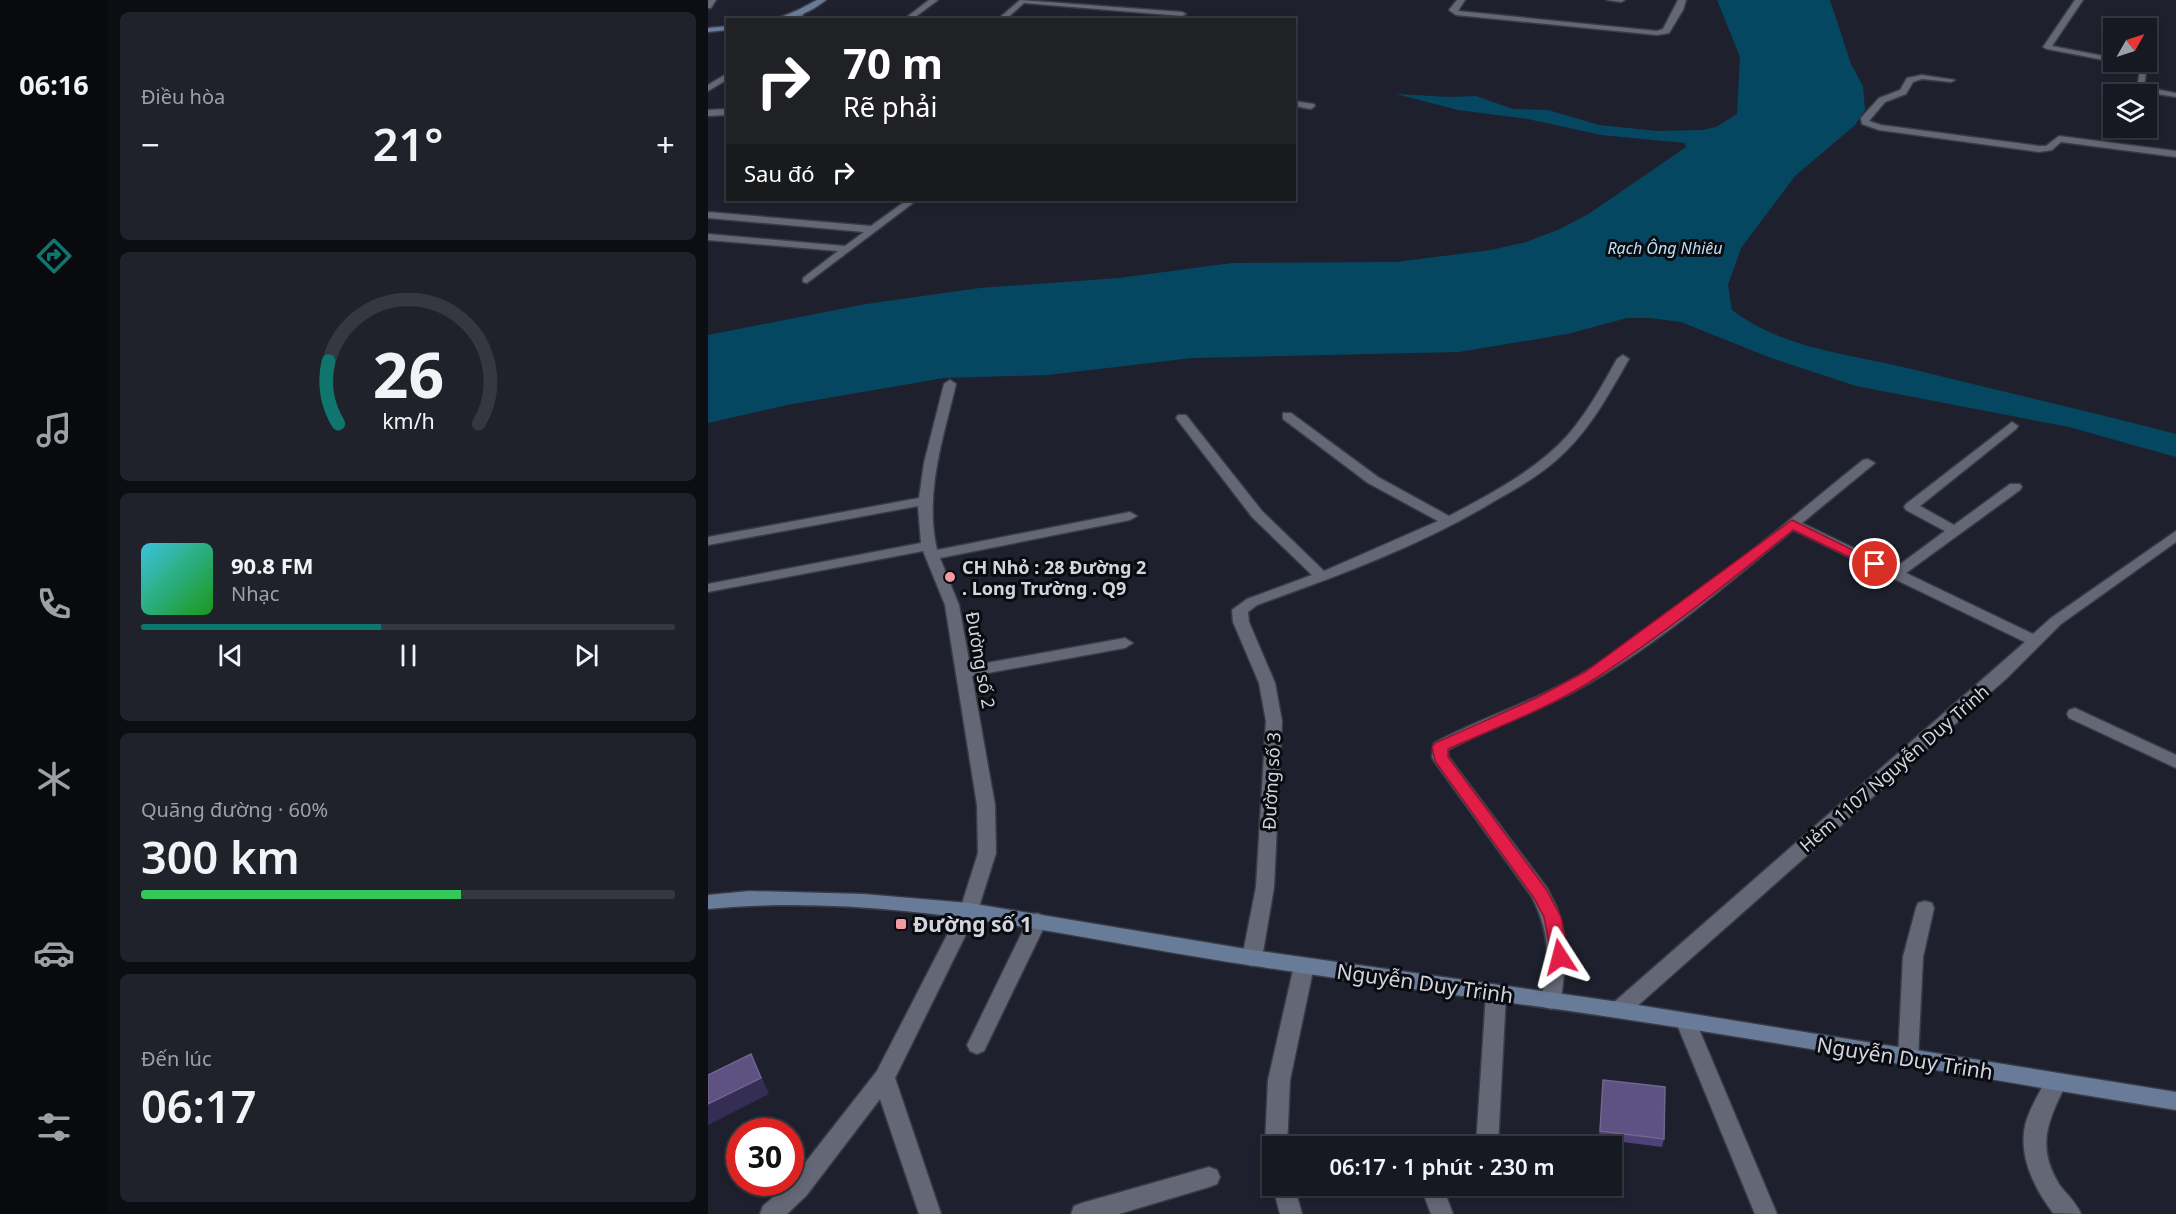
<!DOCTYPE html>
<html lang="vi">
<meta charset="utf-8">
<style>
body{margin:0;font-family:"Noto Sans",sans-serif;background:#1f222a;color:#f1f3f6;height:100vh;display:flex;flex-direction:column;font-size:22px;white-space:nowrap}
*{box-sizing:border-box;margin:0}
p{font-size:20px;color:#9ea0a5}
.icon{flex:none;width:33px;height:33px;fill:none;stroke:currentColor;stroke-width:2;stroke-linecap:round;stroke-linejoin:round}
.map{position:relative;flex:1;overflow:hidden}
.details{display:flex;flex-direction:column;gap:12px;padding:12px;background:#0c0e13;width:600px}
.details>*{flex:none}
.banner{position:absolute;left:18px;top:18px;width:570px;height:183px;border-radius:0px;box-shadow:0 3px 9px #0003,0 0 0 2px #353840;background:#202124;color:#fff;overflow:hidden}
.needle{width:39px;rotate:51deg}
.tools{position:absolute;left:1395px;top:18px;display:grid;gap:12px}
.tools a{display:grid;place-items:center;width:54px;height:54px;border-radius:0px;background:#161922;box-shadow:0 3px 9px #0003,0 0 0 2px #353840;font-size:30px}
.speed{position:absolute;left:18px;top:1118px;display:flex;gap:12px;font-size:30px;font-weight:700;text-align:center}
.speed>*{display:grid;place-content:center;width:78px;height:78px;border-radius:50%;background:#161922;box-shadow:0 3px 9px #0003,0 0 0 2px #353840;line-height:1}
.speed .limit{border:9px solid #d22;background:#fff;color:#111}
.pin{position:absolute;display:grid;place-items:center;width:51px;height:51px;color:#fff;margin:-26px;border:3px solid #fff;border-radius:50%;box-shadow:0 2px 6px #0007}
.me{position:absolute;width:66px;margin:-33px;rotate:351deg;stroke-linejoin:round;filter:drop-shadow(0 0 4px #0008)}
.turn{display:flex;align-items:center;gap:21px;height:126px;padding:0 18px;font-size:27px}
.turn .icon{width:78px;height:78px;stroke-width:2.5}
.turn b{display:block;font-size:42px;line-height:51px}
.then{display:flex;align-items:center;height:57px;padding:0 18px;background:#0003;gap:12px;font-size:22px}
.big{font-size:45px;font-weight:600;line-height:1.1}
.details .tile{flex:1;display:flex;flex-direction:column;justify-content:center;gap:9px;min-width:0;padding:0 21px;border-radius:9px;background:#1f222a}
.details .dial{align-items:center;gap:0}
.dial svg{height:156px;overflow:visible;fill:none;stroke:#353840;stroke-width:7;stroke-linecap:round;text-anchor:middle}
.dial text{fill:#f1f3f6;stroke:none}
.song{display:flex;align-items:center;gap:18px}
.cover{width:72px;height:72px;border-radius:9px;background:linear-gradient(135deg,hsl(190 70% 55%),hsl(120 70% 35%))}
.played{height:6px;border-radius:3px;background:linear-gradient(90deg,#0f766e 45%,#353840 45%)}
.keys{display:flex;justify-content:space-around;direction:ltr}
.heat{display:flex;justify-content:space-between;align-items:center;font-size:33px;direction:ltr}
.charge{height:9px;border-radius:4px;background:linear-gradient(90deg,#34c759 60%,#353840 0)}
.trip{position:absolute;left:554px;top:1136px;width:360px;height:60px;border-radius:0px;background:#161922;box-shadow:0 3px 9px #0003,0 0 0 2px #353840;font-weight:600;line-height:60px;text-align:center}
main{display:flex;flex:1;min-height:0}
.tab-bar{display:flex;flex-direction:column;width:108px;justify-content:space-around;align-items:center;background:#090a0e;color:#9ea0a5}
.tab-bar .icon{width:42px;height:42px}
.tab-bar .current{color:#0f766e}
.tab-bar b{font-size:27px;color:#f1f3f6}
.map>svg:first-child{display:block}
.water{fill:#054761}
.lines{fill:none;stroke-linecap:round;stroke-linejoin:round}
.street-casing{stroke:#393b45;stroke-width:3}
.secondary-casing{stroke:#393b45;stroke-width:3}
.street{fill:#646876;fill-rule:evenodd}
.secondary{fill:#687c9a;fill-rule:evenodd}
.wall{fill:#4f4276}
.shaded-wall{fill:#352e54}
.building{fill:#5d5281;stroke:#70668f;stroke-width:1.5}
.route{fill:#e11d48;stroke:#92132f;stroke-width:1.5}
.poi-dot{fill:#f49aa2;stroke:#0a0b10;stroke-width:2}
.labels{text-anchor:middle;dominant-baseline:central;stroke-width:6;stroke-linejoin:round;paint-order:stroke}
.far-water-label{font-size:16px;font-style:italic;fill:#bbe1f5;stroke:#0a0b10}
.poi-label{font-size:18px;font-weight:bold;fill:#d3d5dd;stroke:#0a0b10;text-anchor:start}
.street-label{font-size:18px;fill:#d3d5dd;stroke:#0a0b10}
.near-poi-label{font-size:21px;font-weight:bold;fill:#d3d5dd;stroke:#0a0b10;text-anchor:start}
.near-street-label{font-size:21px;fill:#d3d5dd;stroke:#0a0b10}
</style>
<main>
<nav class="tab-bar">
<b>06:16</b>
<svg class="icon current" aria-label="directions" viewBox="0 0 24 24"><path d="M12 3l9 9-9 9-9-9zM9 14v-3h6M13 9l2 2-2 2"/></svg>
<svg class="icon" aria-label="music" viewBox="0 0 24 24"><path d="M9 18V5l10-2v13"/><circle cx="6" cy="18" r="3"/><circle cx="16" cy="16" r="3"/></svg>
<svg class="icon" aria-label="phone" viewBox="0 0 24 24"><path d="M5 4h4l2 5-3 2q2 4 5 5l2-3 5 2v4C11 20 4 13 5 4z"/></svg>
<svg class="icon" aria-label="climate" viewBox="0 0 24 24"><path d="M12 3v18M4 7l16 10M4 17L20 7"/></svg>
<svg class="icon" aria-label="car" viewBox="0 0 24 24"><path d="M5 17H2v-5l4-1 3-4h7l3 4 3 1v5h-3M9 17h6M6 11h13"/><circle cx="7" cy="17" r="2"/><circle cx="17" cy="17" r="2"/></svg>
<svg class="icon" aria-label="filters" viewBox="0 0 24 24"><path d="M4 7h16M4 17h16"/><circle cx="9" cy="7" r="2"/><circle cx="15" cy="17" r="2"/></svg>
</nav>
<section class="details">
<div class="tile"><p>Điều hòa</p>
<div class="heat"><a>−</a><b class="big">21°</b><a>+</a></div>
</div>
<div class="tile dial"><svg viewBox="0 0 100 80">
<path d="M14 69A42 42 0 1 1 86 69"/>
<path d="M14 69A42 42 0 0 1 9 37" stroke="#0f766e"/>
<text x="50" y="56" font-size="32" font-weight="700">26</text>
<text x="50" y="72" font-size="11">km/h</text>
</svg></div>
<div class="tile">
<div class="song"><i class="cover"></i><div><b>90.8 FM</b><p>Nhạc</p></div></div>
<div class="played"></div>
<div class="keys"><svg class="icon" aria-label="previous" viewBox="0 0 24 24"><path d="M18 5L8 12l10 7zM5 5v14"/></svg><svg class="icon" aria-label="pause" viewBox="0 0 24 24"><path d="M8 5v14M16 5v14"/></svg><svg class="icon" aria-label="next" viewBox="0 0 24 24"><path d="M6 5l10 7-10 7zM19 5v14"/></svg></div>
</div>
<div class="tile"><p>Quãng đường · 60%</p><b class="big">300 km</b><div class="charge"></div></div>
<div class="tile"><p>Đến lúc</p><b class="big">06:17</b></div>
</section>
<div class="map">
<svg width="1468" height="1214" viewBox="0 0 1468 1214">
<rect width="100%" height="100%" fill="#1e212d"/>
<path class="water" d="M1009 0H1122L1143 64 1155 86 1157 110 1147 125 1087 176 1033 248 1020 285 1024 310C1076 349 1137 353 1199 368 1289 390 1378 411 1468 434V457L1361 427 1148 386 1063 358 973 322 942 318H919L859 334 751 352 484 358 340 375 236 378 79 405 0 423V335L158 304 272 288 411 278 524 263 688 262 783 250 818 242 852 229 882 213 978 147 977 143 893 135 820 119 750 110 688 94 741 97 768 96 805 109 840 110 891 125 950 131 994 130 1008 127 1029 114 1032 57Z"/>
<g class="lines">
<g class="street-casing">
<path id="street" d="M8 0 3 8H0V0Z
M221 0H230L203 20H195Z
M312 0 474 12 478 14 474 16 316 3 297 20H289Z
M749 0H757L750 11 949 31 955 29 970 0H978L975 10 961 33 949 35 748 15 741 10Z
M899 0H917L913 2Z
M1367 0H1375L1344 46 1406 58V62H1409H1406L1339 49 1335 47Z
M90 10 97 12 91 20H84Z
M1413 62H1424L1439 65 1436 87 1468 93V97L1429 91 1432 68Z
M20 73V79L0 91V85Z
M1214 75 1247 80 1243 82 1214 79 1205 82 1198 94 1177 102 1161 121 1173 125 1331 146H1338L1351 136 1468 151V157L1353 142 1344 150 1331 152 1171 130 1154 124 1153 118 1171 98 1192 90 1199 78Z
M586 101 606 104 607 106 603 109 586 106Z
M20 109V115L0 116V110Z
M199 200H209L99 283 95 282V278L130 251 0 240V234L137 246 156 232 0 218V212L163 226Z
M915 355 921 359C902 392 884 426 857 452 837 472 813 486 790 499 715 545 632 575 549 605L540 612 541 622 567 683 574 721 566 887 554 958 551 964 544 966 537 964 534 958 548 887 558 721 551 683 525 622 524 610 539 599 604 575 544 517 468 418 470 415H478L554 511 616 571 730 521 660 483 575 419V413H583L670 477 741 516C782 494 827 471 859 436 879 413 894 386 909 359Z
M242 380 248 384C235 439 216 494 229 550L422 512 429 516 422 520 232 558 251 605 262 666 417 638 425 643 417 648 264 676 287 805 288 853 270 910 187 1078 233 1214H211L172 1099 98 1196 79 1214H52L55 1206 82 1182 169 1071 252 910 270 853 269 805 237 605 215 551 0 592V584L213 543 210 506 0 545V537L211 498 216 463 236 384Z
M1304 422 1310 426 1308 429 1212 506 1246 525 1302 484H1312L1314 487 1312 490 1198 573 1325 634 1343 618 1468 531V542L1353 624 1299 678 918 1016 911 1018 904 1016 901 1010 904 1004 1317 642 1085 530C1017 586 947 647 869 690 827 713 782 728 740 750V756L839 888 849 908 859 946 853 1001 850 1007 843 1009 836 1007 833 1001C841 960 843 935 824 897L726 761 724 757 726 743C775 717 828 701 875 673 975 613 1064 533 1155 460L1160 459 1167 463 1094 523 1187 568 1237 531 1198 510 1196 507 1198 504Z
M1367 708 1468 755V768L1361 718 1359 714 1361 710Z
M1217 901 1224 903 1226 908 1215 957 1210 1058 1207 1064 1200 1067 1193 1064 1190 1058 1195 957 1208 908 1210 903Z
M329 913 336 916 339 921 276 1051 269 1054 262 1051 259 1045 262 1039 322 916Z
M596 958 603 960 606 966 582 1080 579 1146H564V1155L560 1153 557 1146 560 1080 586 966 589 960Z
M788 986 795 988 798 994 790 1146H768L778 994 781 988Z
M978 1013 985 1016 988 1022 1069 1214H1047L968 1022 971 1016Z
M1348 1073 1356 1075 1359 1082C1341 1119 1327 1145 1351 1184 1358 1194 1368 1202 1373 1214L1345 1213C1326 1188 1309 1154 1318 1122 1323 1105 1333 1091 1340 1075Z
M501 1167 509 1170 512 1177 509 1184 501 1187 411 1214H363L366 1206 374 1203Z
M564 1184 586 1185 594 1214H572Z
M712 1185H734L745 1214H723Z"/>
</g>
<g class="secondary-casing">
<path id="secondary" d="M109 0H118C103 12 85 20 66 20L90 10Z
M20 26V30L0 32V28Z
M41 891 155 894 261 903 544 950 911 1002 1468 1092V1110C1282 1080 1096 1046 909 1018 788 1000 668 985 547 966 366 939 184 891 0 909V895Z"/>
</g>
<use href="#street" class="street"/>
<use href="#secondary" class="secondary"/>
</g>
<path class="wall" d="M895 1080 956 1139 954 1147 891 1139Z"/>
<path class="shaded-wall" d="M43 1054 61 1094 0 1125V1104Z"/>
<path class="building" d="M43 1054 53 1078 0 1104V1075Z
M895 1080 957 1087 956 1139 892 1131Z"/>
<path class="route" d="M1084 520 1173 564 1171 567H1162L1085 530C1022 581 956 634 888 678 842 708 789 727 740 749V757L838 889 853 917 861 957 858 962 852 964 845 962 836 917 826 898 727 761 724 747 727 743 826 699 877 672Z"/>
<g class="poi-dot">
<circle cx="242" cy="577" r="6"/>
<rect x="187" y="918" width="12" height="12" rx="3"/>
</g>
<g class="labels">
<g class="far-water-label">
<text x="957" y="248">Rạch Ông Nhiêu</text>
</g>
<g class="poi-label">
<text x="254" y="567">CH Nhỏ : 28 Đường 2<tspan x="254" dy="21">. Long Trường . Q9</tspan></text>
</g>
<g class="street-label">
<text transform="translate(273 660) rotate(80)">Đường số 2</text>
<text transform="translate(1186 768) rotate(-41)">Hẻm 1107 Nguyễn Duy Trinh</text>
<text transform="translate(563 781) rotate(-87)">Đường số 3</text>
</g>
<g class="near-poi-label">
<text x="205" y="924">Đường số 1</text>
</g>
<g class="near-street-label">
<text transform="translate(717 983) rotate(8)">Nguyễn Duy Trinh</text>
<text transform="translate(1197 1058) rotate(9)">Nguyễn Duy Trinh</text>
</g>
</g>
</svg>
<div class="tools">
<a><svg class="needle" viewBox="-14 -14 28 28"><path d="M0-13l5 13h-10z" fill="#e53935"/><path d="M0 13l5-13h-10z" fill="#9ea0a5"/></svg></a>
<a><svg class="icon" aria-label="layers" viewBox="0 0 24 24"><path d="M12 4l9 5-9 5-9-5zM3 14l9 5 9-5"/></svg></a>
</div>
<div class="speed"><div class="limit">30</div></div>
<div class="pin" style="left:1167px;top:564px;background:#d93025"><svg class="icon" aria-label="arrive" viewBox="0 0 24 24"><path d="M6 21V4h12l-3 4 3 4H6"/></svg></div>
<svg class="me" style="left:852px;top:957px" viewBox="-20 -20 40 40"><path d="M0-17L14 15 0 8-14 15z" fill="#e11d48" stroke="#fff" stroke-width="4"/></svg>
<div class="trip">06:17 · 1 phút · 230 m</div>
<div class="banner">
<div class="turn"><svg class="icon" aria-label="right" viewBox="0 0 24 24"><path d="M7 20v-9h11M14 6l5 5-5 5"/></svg><div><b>70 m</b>Rẽ phải</div></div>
<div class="then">Sau đó<svg class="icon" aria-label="right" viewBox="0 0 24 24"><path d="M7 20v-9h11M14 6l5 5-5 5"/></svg></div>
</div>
</div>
</main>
